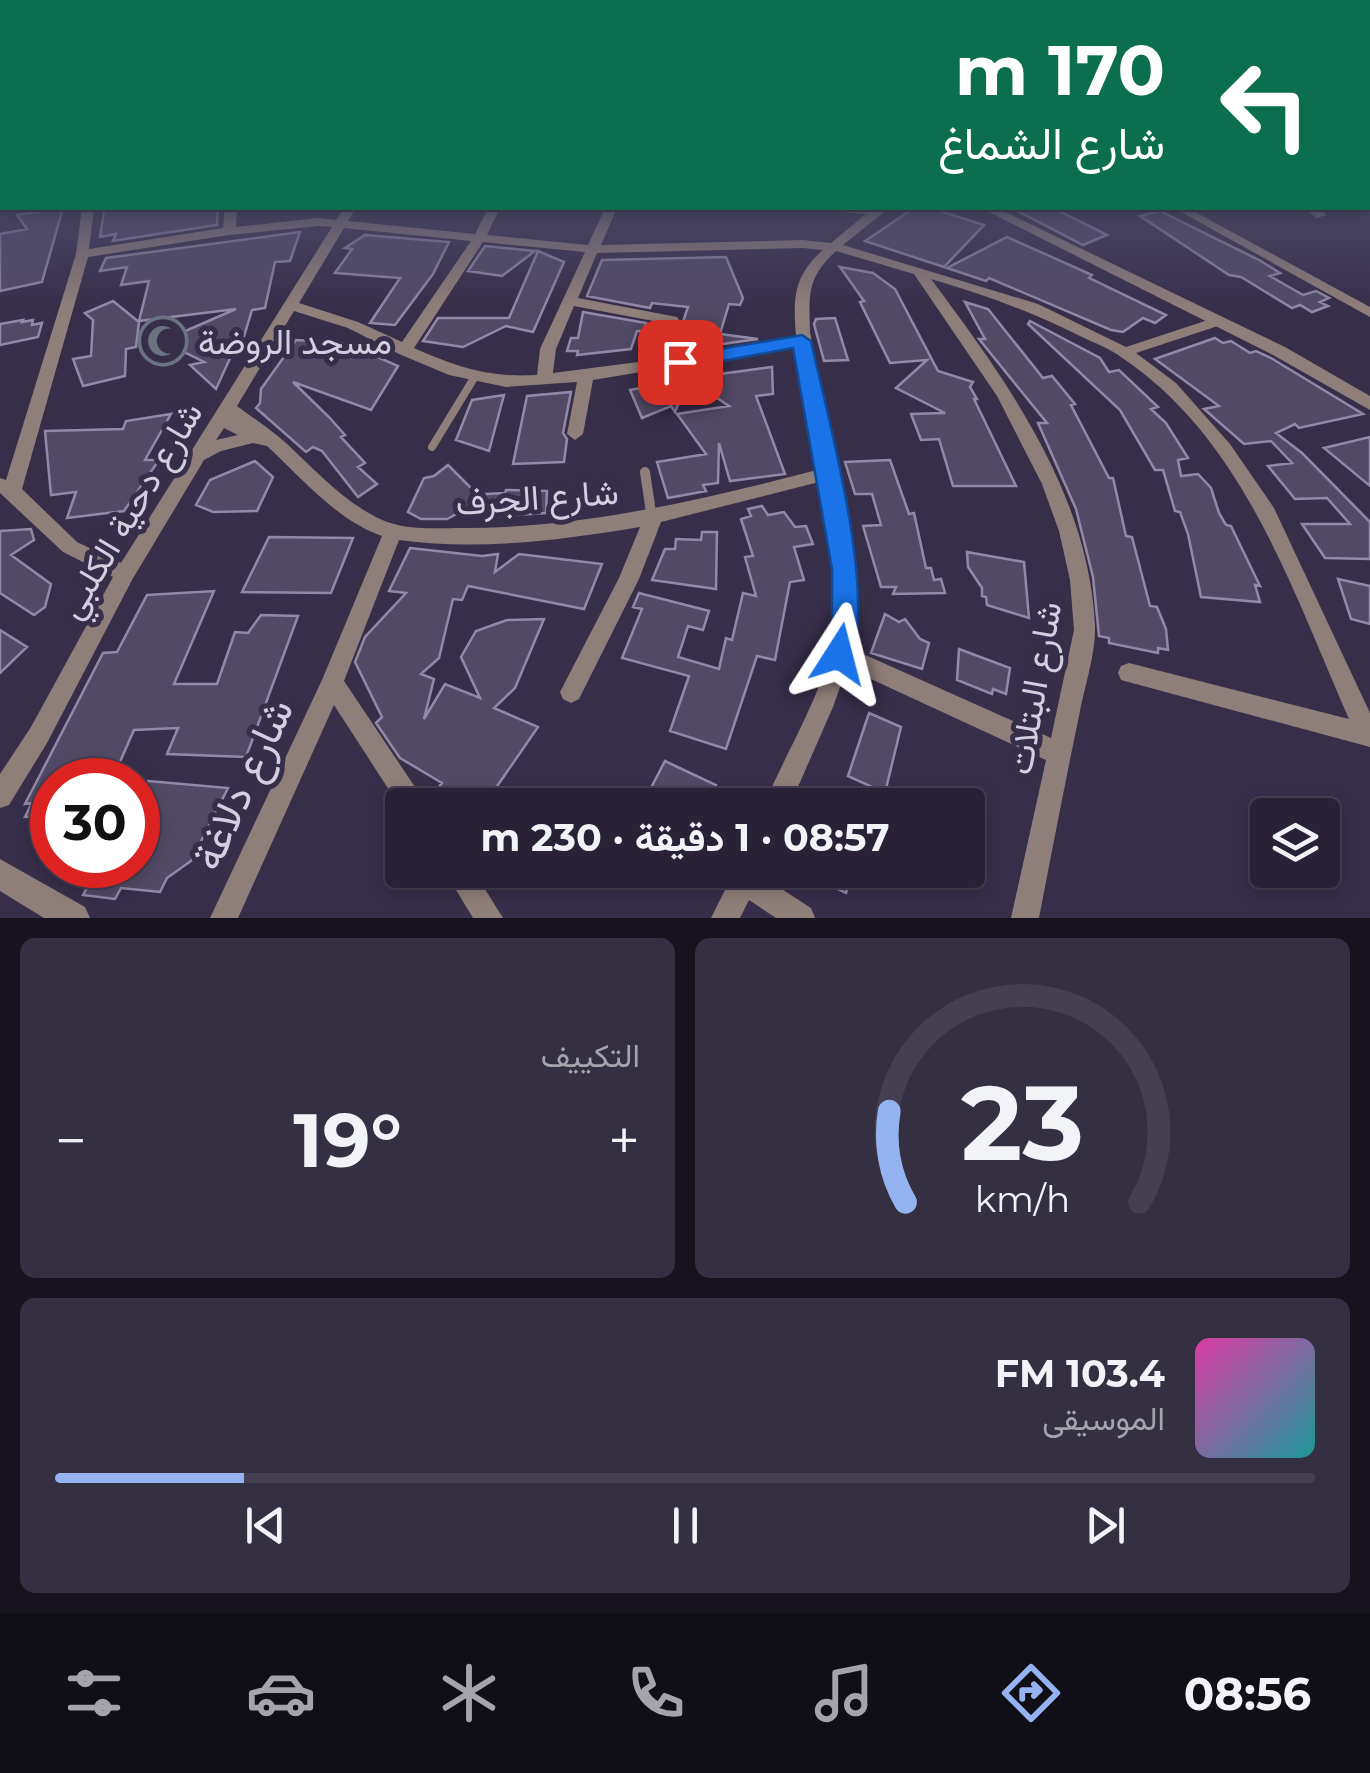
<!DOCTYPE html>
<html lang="ar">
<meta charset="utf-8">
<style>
body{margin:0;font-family:Montserrat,Vazirmatn,sans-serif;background:#352f42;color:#f1f3f6;direction:rtl;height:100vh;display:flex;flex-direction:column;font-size:38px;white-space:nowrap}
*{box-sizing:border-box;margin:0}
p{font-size:32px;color:#a5a4ad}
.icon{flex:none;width:55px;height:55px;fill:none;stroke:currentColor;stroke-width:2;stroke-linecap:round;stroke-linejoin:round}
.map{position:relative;height:918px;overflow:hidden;direction:ltr}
.side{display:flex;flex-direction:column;gap:20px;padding:20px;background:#17131e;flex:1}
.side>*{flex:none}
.banner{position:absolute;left:0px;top:0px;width:1370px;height:210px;box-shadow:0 5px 15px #0003,0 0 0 2px #453f52;direction:rtl;background:#0b6e4f;color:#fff;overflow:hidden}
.fabs{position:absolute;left:1250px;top:798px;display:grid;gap:20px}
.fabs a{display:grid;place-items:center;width:90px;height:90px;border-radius:10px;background:#292237;box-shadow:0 5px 15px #0003,0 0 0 2px #453f52;font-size:50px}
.speed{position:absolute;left:30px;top:758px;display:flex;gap:20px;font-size:50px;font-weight:700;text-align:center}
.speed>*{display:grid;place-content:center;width:130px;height:130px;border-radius:50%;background:#292237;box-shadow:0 5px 15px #0003,0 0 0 2px #453f52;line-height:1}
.speed .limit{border:15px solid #d22;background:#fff;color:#111}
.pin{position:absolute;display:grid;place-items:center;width:85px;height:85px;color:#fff;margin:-42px;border-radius:20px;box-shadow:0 5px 15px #0006}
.me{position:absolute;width:110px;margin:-55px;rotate:9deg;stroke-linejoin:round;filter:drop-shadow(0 0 8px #0008)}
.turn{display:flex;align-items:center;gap:35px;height:210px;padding:0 40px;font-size:45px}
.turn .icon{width:130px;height:130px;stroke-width:2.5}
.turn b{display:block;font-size:70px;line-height:85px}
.big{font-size:75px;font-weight:700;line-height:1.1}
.side .tile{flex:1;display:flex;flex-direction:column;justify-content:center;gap:15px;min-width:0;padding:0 35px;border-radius:15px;background:#352f42}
.side .dial{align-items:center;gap:0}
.dial svg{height:260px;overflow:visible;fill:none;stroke:#453f52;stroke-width:7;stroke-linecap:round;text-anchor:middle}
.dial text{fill:#f1f3f6;stroke:none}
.song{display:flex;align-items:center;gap:30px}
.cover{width:120px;height:120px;border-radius:15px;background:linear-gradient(135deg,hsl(320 70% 55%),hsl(180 70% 35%))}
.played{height:10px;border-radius:5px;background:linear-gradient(90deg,#95b2f1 15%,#453f52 15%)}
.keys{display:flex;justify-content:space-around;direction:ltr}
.heat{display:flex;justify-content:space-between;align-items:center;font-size:55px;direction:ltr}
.side .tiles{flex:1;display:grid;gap:20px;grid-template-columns:1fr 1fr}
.tile:last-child{grid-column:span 2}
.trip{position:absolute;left:385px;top:788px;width:600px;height:100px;border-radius:10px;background:#292237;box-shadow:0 5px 15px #0003,0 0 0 2px #453f52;font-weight:700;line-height:100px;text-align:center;direction:rtl}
.menu{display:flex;height:160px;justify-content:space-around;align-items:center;background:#100e16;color:#a5a4ad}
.menu .icon{width:70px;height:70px}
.menu .selected{color:#95b2f1}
.menu b{font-size:45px;color:#f1f3f6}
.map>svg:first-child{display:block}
.building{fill:#524a65;stroke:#9288a8;stroke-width:2.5}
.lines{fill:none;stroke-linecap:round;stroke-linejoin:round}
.service-far1{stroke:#8f7f7b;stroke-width:8}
.service{stroke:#8f7f7b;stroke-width:10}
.minor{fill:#8f7f7b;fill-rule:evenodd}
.tertiary{fill:#8f7f7b;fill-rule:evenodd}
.route{fill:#1a73e8;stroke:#114b97;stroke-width:2.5}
.labels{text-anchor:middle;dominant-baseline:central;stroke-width:10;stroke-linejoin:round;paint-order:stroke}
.poi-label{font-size:35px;fill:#d4cfe0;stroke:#372e49;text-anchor:start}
.street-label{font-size:35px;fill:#d4cfe0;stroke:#372e49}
.near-street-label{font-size:42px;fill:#d4cfe0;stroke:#372e49}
</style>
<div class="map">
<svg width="1370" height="918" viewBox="0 0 1370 918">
<rect width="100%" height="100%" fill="#372e49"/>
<path class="building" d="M63 208 42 282 0 291V234L27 229 17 215Z
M122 208H218L217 225 113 241 116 234 100 237 104 211Z
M914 208H943L940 211 984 225 944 267 865 241Z
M1012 208H1053L1107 235 1083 245Z
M1160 211 1259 260 1280 273 1270 276 1303 295 1316 291 1329 298 1320 302 1328 306 1312 312 1300 305 1292 308 1241 277 1229 275 1140 216Z
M300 232 290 261 275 262 265 308 252 310 242 343H237L216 389 190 365 204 362 162 341 236 309 139 321 149 281 121 285 127 267 100 271 106 258Z
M365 235 449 242 433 274 395 325 370 323 400 278 335 273 352 249 345 248Z
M1007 237 1092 275 1089 278 1166 315 1155 323 1143 318 1123 332 1111 330 989 278 986 281 947 268Z
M485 246 535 251 502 276 468 271Z
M538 251 564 262 533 332 506 326 463 347 423 341 438 318H509Z
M726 257 743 298 740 305 729 304 720 334 758 339 673 351 688 307 652 303 650 308 587 296 602 260Z
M840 267 873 273 895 289 938 371 973 382 970 387 977 399H974L1016 486H953L939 439 921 440 911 414 945 413 896 388 927 360 890 363 860 302 864 301Z
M113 301 139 322 136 347 126 349 125 376 83 386 73 359 91 356 93 320 85 313Z
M965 302 988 309 1043 378 1052 376 1075 404 1071 405 1109 478H1113L1126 536 1132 537 1150 606 1157 607 1166 629 1168 650 1158 648V653L1109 643V638L1099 636 1093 577 1076 509 1038 423H1047L979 339H985Z
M583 312 646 323 644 331H637L631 349 577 355 578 351H567L571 338H578Z
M835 318 848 360 824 361 814 324 816 319Z
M23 320 22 322 33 320 32 325 42 323 38 337 0 345V324Z
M1030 321 1100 358 1109 372 1119 370 1158 407 1151 409 1166 423 1188 458 1178 460 1181 476 1198 474 1211 488 1219 513 1226 525 1231 526 1260 586 1255 585 1260 602 1201 597 1188 534 1180 512 1175 511 1163 470H1155L1120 410 1028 324Z
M1215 338 1223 343 1231 341 1250 353 1256 351 1271 358 1363 414 1299 428 1295 424 1276 433 1302 453 1370 522V559L1325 558 1302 524H1350L1327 498 1295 499 1268 466 1292 463 1271 441 1244 444 1204 409 1219 406 1155 359Z
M296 340 346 343 398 366 371 410 293 382 329 417 345 435 341 437 365 463 358 467 377 484 358 497 322 451 313 447 306 452 256 408 260 403 261 389Z
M772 367 773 394 756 396 785 474 730 481 719 443 718 483 703 485 706 491 668 498 657 462 706 454 677 414 729 406 705 390 720 374Z
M689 379 675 412 671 406 642 418 630 390Z
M571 392 563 433 567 439 564 462 513 464 527 396Z
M504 395 489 451 456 440 472 400Z
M171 414 145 460H159L124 511 67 518 76 492 51 495 45 431 123 429 126 421Z
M1370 437V486L1324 448Z
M890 460 909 514 914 513 926 568H931L934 580 941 579 945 593 893 594 896 587H881L863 526 881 525 872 494H855L845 462Z
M255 461 273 477 257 511 213 512 196 505 210 480Z
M448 465 483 500 447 519H421L408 512 424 478 434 476Z
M506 490 547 491 546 513 485 517 486 494 505 493Z
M762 506 768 515 784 512 795 527 806 526 813 544 794 547 804 580 790 582 775 660 757 656 726 749 670 731 689 676 622 658 642 609 633 607 639 593 709 611 703 630 688 626 678 657 719 669 726 638 732 640 743 593 756 596 745 557 753 556 741 519 751 516 748 509Z
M31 529 34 540 11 555 51 584 45 607 34 615 0 593V531Z
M702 532H717L716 589 652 580 665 549H675L676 539 701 540Z
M269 537 353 538 331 593 242 592Z
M410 548 482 556 498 554 495 572 519 554 602 564 584 609 468 586 462 600 453 599 439 658 421 674 434 679 424 719 445 684 480 698 461 657 476 631 507 620 544 619 515 688 494 708 538 727 484 805H431L428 800 442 783 400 758 376 723 382 717 355 662 365 637 406 593 389 591Z
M967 552 1024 562 1029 618 987 605 986 597 982 596V588L968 567Z
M1338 579 1370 586V624L1351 619Z
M214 591 174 684H217L235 632 248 633 261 615 298 616 246 757 167 754 178 728 134 730 112 780H52V816L25 817 32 803 25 804 103 653 117 652 147 595Z
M885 614 899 622 905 619 920 639 929 643 922 669 871 653Z
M0 630 27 647 0 673Z
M959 649 1010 668 1006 694 993 689 992 694 957 680Z
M869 713 901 727 885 793 848 776Z
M665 761 716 785 707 805H642Z
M148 781 228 788 191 861 167 878 160 892 121 888 115 899 83 895 100 865H138V799Z
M799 870H853L846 893Z"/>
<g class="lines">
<path class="service-far1" d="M432 447 474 378"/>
<path class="service" d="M645 472 652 519"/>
<path class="minor" d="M0 183H2V190H0Z
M82 208H94L89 249 223 228 225 208H237L236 227 319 218 336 220 344 208H356L348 221 475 234 488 208H500L487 235 588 245 605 208H617L601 245 803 240 831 243 866 214 842 212 836 208H889L843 245 1038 304 1126 347 1214 318H1224V324L1136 353 1176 383 1230 444 1274 508 1370 713V747L1121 680 1118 673 1121 666 1129 663 1349 719C1292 590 1244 439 1121 357 1109 348 1094 343 1080 336 1032 312 983 294 931 279 1007 381 1089 494 1095 626 1096 654 1084 688 1079 716 1065 783 1052 851 1039 918H1011L1046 760 847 668 833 707 790 805H764C791 740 836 676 837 604 837 564 826 522 819 482L661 522 639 579 579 699 571 703 563 699 560 692 619 578 640 527C562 540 479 551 399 540L344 681 427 805H402V810L334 705 238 918H210L322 680 382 536C336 520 302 478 267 446L253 443 221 451 204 460 132 580 47 743 9 805 0 808V774L31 727 113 577 63 552 0 493V478L6 480 76 254ZM319 226 332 227 121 563 77 542 22 489 88 257 229 235ZM344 228 471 241 402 342 358 322 299 303ZM483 242 585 252 540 349 537 375C490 378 456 367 414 348ZM803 248 823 250C793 276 793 299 796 337L662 359 679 320 677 317 578 298 597 253ZM836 251 914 274 997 396 1042 484 1059 531 1070 580 1074 630 1051 738 852 649 857 604 854 572 810 332C809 293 807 278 836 251ZM574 306 664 323 646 361 553 373 556 349ZM294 311 348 328 399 354 449 375 506 387 577 382 567 434 575 440 583 434 593 380 797 346 817 470C700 500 585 528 463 528 437 528 405 531 380 519 344 502 315 470 286 443 270 429 253 418 237 406ZM224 428 238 435 216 440Z
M1174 208H1188L1370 307V317Z
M1303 208H1317L1327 215 1317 218Z
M444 870H473L503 918H473Z
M735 870H759L760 875 811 908 815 918H776L749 900 740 918H711Z"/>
<path class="tertiary" d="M981 208H997L1285 347 1370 396V410L1273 355Z
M0 859 85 907 90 918H44L0 891Z"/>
</g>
<linearGradient id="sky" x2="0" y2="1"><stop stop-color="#1e1928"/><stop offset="0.59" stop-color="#4d4c6a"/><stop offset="1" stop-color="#4d4c6a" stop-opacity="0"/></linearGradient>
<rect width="1370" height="309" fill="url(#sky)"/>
<path class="route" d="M802 335 811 341C827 415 879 599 849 663L839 667 829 663 825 654 832 630V569L793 348 680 369 670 362 680 356Z"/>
<defs>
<g id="mosque-ring" transform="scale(2.5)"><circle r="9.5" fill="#372e49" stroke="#6b7280" stroke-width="1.5"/><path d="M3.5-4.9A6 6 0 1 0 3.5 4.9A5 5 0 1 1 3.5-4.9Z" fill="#6b7280"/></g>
</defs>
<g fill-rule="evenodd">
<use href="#mosque-ring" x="163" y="341"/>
</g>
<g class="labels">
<g class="poi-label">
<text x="198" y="341">مسجد الروضة</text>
</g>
<g class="street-label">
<text transform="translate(537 497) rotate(-4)">شارع الجرف</text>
<text transform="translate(130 510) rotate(-59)">شارع دحية الكلبي</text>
<text transform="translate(1034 688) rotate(-80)">شارع البتلات</text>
</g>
<g class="near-street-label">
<text transform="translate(242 784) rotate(-65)">شارع دلاغة</text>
</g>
</g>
</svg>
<div class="fabs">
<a><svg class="icon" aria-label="layers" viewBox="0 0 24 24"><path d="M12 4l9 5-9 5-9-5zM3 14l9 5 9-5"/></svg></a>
</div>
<div class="speed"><div class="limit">30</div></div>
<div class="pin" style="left:680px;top:362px;background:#d93025"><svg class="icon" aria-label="arrive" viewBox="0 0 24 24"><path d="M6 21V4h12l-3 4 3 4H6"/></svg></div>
<svg class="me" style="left:839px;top:654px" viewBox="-20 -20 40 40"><path d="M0-17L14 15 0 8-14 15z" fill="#1a73e8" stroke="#fff" stroke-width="4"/></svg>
<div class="trip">08:57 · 1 دقيقة · 230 m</div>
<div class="banner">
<div class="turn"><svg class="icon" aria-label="left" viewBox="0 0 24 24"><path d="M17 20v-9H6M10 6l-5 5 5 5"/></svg><div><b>170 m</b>شارع الشماغ</div></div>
</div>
</div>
<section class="side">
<div class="tiles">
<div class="tile dial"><svg viewBox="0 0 100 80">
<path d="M14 69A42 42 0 1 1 86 69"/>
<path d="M14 69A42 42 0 0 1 9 41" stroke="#95b2f1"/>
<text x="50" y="56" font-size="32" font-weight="700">23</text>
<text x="50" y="72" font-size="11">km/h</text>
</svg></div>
<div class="tile"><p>التكييف</p>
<div class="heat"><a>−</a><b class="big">19°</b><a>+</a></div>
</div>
<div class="tile">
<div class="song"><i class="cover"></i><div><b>103.4 FM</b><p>الموسيقى</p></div></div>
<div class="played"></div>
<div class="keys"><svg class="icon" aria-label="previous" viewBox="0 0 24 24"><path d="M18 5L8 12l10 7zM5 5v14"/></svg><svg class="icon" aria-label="pause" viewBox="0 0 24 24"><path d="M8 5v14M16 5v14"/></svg><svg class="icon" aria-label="next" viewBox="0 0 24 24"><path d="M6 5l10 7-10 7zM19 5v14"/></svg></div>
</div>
</div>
</section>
<nav class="menu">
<b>08:56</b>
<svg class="icon selected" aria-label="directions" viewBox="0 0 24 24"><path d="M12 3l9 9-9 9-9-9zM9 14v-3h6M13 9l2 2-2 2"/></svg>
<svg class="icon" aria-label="music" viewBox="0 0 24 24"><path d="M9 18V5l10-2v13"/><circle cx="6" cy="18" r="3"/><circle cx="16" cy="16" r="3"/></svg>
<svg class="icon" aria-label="phone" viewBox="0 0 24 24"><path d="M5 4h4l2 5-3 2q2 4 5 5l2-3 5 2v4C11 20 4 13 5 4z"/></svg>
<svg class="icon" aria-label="climate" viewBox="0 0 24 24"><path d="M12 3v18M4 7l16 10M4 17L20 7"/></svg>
<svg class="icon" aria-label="car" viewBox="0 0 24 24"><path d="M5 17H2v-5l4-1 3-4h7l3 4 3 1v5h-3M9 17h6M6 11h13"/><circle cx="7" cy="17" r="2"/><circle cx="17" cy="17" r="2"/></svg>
<svg class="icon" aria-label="filters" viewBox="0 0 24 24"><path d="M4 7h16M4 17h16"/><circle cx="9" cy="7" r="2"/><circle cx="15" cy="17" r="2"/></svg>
</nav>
